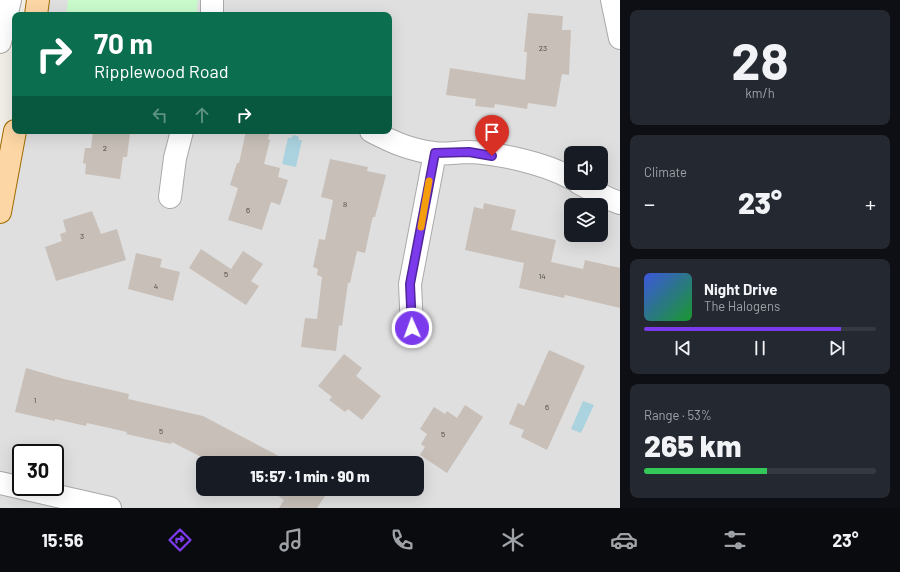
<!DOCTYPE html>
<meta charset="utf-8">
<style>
body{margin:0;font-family:Barlow,sans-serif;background:#242831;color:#f1f3f6;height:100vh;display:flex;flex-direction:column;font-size:15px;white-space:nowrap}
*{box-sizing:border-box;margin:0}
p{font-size:13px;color:#9ea1a6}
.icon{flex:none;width:22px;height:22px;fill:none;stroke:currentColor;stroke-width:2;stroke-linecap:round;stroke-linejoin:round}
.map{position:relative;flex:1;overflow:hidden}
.drawer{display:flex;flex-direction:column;gap:10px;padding:10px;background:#0d0f14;width:280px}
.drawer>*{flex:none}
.banner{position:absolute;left:12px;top:12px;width:380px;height:122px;border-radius:8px;box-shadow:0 4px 16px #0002;background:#0b6e4f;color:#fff;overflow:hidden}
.tools{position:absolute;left:564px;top:146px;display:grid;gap:8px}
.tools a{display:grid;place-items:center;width:44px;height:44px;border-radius:8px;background:#171b24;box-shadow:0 4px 16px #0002;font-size:20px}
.speed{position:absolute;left:12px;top:444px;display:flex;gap:8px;font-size:20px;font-weight:700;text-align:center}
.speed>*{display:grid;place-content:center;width:52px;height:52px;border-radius:50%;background:#171b24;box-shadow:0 4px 16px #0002;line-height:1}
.speed .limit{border:2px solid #111;border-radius:6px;background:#fff;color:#111}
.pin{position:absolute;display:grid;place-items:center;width:34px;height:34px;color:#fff;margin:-41px -17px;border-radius:50% 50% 50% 0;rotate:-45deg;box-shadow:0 0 4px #0007}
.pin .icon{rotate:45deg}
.me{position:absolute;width:44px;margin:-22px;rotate:358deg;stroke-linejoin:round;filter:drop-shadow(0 0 3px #0008)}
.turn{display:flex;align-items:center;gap:14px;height:84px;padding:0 16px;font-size:18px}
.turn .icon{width:52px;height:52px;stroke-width:2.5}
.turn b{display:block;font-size:28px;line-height:34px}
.lanes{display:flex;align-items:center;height:38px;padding:0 16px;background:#0003;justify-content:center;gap:20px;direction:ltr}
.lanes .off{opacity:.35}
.big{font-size:30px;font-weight:800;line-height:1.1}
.drawer .widget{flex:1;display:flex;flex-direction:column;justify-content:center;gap:6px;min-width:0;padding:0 14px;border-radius:8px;background:#242831}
.drawer .dial{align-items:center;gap:0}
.dial b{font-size:52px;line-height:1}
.song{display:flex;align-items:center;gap:12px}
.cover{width:48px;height:48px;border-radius:6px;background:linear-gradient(135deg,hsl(230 70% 55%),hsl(130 70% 35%))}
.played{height:4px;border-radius:2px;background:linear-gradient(90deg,#7c3aed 85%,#363941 85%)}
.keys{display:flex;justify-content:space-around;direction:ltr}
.heat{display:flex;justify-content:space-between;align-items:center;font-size:22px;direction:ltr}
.charge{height:6px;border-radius:3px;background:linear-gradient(90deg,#34c759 53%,#363941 0)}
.trip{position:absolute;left:196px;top:456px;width:228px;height:40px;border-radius:8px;background:#171b24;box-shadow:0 4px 16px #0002;font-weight:800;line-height:40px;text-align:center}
.tabs{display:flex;height:64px;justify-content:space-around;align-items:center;background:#090b0e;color:#9ea1a6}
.tabs .icon{width:28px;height:28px}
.tabs .active{color:#7c3aed}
.tabs b{font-size:18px;color:#f1f3f6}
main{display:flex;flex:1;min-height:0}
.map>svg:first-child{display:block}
.residential{fill:#e0dfdf;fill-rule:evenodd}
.park{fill:#c8facc}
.water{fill:#aad3df}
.building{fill:#c7bfb8}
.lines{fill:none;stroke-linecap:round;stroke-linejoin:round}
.minor-casing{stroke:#a9a9a9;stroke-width:24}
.major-casing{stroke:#a06b00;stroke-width:24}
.minor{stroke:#fff;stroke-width:22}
.major{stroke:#fcd6a4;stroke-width:22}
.route-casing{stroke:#51269a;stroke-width:10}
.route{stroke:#7c3aed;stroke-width:7}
.slow{stroke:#f59e0b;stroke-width:7}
.labels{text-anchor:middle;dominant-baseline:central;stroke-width:4;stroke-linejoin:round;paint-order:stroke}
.number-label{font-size:8px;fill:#4b4948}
</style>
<main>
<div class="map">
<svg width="620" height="508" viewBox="0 0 620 508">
<rect width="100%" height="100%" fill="#f2efe9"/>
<path class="residential" d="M41 0H620V508H0V198L15 131H389V15H38ZM571 153H601V183H571ZM571 205H601V235H571ZM21 453H55V487H21ZM203 463H417V489H203Z"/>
<path class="park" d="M68 0H198L196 15H66Z"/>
<path class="water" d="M293 135 298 136 299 140H302L296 167 282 164 288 138H291Z
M583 401 594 405 581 433 571 429Z"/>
<path class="building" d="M528 13 563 16 562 30H571L569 75 562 74 556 107 528 103 527 109 495 104 494 108 475 106 476 99 446 95 450 68 525 80 527 52H524Z
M93 131 130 133 127 157H123L120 179 85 174 86 164 83 163 85 148H91Z
M246 131H270L268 139 270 140 264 164 280 168 278 177 288 180 280 205 271 202 262 230 228 220 238 188 230 185 237 163H239Z
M330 159 368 167 367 171 386 175 375 217H373L372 220 365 253 357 251 350 283H348L342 326 339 325 336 351 301 347 305 318 317 319 322 277 317 275 318 269 313 267 319 239 325 240 333 200 321 197Z
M484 203 516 210 511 230 556 240 551 262 583 269 585 260 620 268V308L565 295 564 298 519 288 524 263 465 250 474 207 483 209Z
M92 211 101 234 117 229 126 260 56 281 45 247 62 241 60 234 66 232 63 220Z
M201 249 231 269 243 251 263 264 251 281 259 286 246 305 189 268Z
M136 253 162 259 160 267 180 272 173 301 128 289Z
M549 350 585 366 547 450 521 437 524 430 509 424 518 403 524 406Z
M344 354 362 368 356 376 381 396 362 420 348 409 345 412 329 400 332 397 318 386Z
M26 368 64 379 129 394 128 399 203 416 275 454 289 463H213L172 442 171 444 126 434 127 432 87 423 86 426 55 419V421L15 412Z
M465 405 483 417 447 473 420 455 425 447 421 444 427 434 420 429 434 407 445 414 447 411 457 418Z
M269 489H328L329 490 317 508H279L284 500Z"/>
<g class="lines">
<g class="minor-casing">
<path id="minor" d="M612 0 620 38
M212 15V0
M0 42 10 0
M371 131C392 142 410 150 434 153 445 155 457 152 468 152 498 153 544 163 571 178
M579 183 607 198 620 203
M170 197 175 158 182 131
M412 328 410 284 435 153
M0 483 110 508"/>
</g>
<g class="major-casing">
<path id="major" d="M36 15 38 0
M0 212 15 131"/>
</g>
<use href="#minor" class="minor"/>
<use href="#major" class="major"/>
</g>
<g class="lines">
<g class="route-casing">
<path id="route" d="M412 328 410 284 435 153 469 152 492 156"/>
</g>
<use href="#route" class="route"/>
<path class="slow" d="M421 227 429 181"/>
</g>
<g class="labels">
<g class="number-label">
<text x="543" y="48">23</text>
<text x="105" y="148">2</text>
<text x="345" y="204">8</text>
<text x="248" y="210">6</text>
<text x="82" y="236">3</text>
<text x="226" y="274">5</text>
<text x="542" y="276">14</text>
<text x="156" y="286">4</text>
<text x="35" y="400">1</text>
<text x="547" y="407">6</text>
<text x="161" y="431">5</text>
<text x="443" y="434">5</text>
</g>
</g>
</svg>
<div class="tools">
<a><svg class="icon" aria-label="sound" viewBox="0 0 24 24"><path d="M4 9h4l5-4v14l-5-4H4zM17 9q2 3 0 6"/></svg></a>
<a><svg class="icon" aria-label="layers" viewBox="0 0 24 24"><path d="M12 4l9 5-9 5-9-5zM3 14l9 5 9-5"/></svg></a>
</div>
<div class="speed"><div class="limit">30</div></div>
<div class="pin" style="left:492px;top:156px;background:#d93025"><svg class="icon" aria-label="arrive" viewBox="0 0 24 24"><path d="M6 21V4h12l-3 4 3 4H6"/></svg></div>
<svg class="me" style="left:412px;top:328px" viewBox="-20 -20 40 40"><circle r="17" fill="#7c3aed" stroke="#fff" stroke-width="3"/><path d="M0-11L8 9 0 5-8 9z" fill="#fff"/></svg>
<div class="trip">15:57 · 1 min · 90 m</div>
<div class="banner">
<div class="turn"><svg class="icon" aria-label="right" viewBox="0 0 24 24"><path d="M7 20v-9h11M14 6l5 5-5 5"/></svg><div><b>70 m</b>Ripplewood Road</div></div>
<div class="lanes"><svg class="icon off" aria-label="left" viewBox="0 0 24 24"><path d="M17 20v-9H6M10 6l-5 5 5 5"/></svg><svg class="icon off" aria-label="ahead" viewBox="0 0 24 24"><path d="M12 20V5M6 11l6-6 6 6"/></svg><svg class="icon" aria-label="right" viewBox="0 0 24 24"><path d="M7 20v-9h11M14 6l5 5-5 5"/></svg></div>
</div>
</div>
<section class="drawer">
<div class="widget dial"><b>28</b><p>km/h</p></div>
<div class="widget"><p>Climate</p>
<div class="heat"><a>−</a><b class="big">23°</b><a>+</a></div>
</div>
<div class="widget">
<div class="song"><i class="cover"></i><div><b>Night Drive</b><p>The Halogens</p></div></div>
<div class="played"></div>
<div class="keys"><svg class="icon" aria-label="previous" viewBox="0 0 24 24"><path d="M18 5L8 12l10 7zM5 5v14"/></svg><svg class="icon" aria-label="pause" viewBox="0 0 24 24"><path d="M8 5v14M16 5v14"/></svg><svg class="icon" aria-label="next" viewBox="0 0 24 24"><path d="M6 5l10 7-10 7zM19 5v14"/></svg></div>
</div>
<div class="widget"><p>Range · 53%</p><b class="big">265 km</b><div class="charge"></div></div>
</section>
</main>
<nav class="tabs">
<b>15:56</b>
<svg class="icon active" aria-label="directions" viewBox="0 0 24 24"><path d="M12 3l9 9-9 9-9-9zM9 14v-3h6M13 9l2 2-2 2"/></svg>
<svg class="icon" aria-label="music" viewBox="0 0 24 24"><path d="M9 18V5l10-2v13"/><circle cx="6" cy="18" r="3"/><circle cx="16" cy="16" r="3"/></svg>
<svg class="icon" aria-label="phone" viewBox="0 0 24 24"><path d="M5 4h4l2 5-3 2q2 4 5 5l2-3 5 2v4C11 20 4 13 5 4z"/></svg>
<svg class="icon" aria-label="climate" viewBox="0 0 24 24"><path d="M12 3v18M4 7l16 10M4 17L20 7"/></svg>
<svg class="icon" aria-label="car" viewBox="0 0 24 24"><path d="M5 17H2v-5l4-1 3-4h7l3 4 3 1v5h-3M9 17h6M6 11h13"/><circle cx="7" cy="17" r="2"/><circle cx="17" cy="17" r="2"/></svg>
<svg class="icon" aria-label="filters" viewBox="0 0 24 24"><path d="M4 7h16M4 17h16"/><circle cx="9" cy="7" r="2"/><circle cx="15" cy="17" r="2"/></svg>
<b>23°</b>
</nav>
